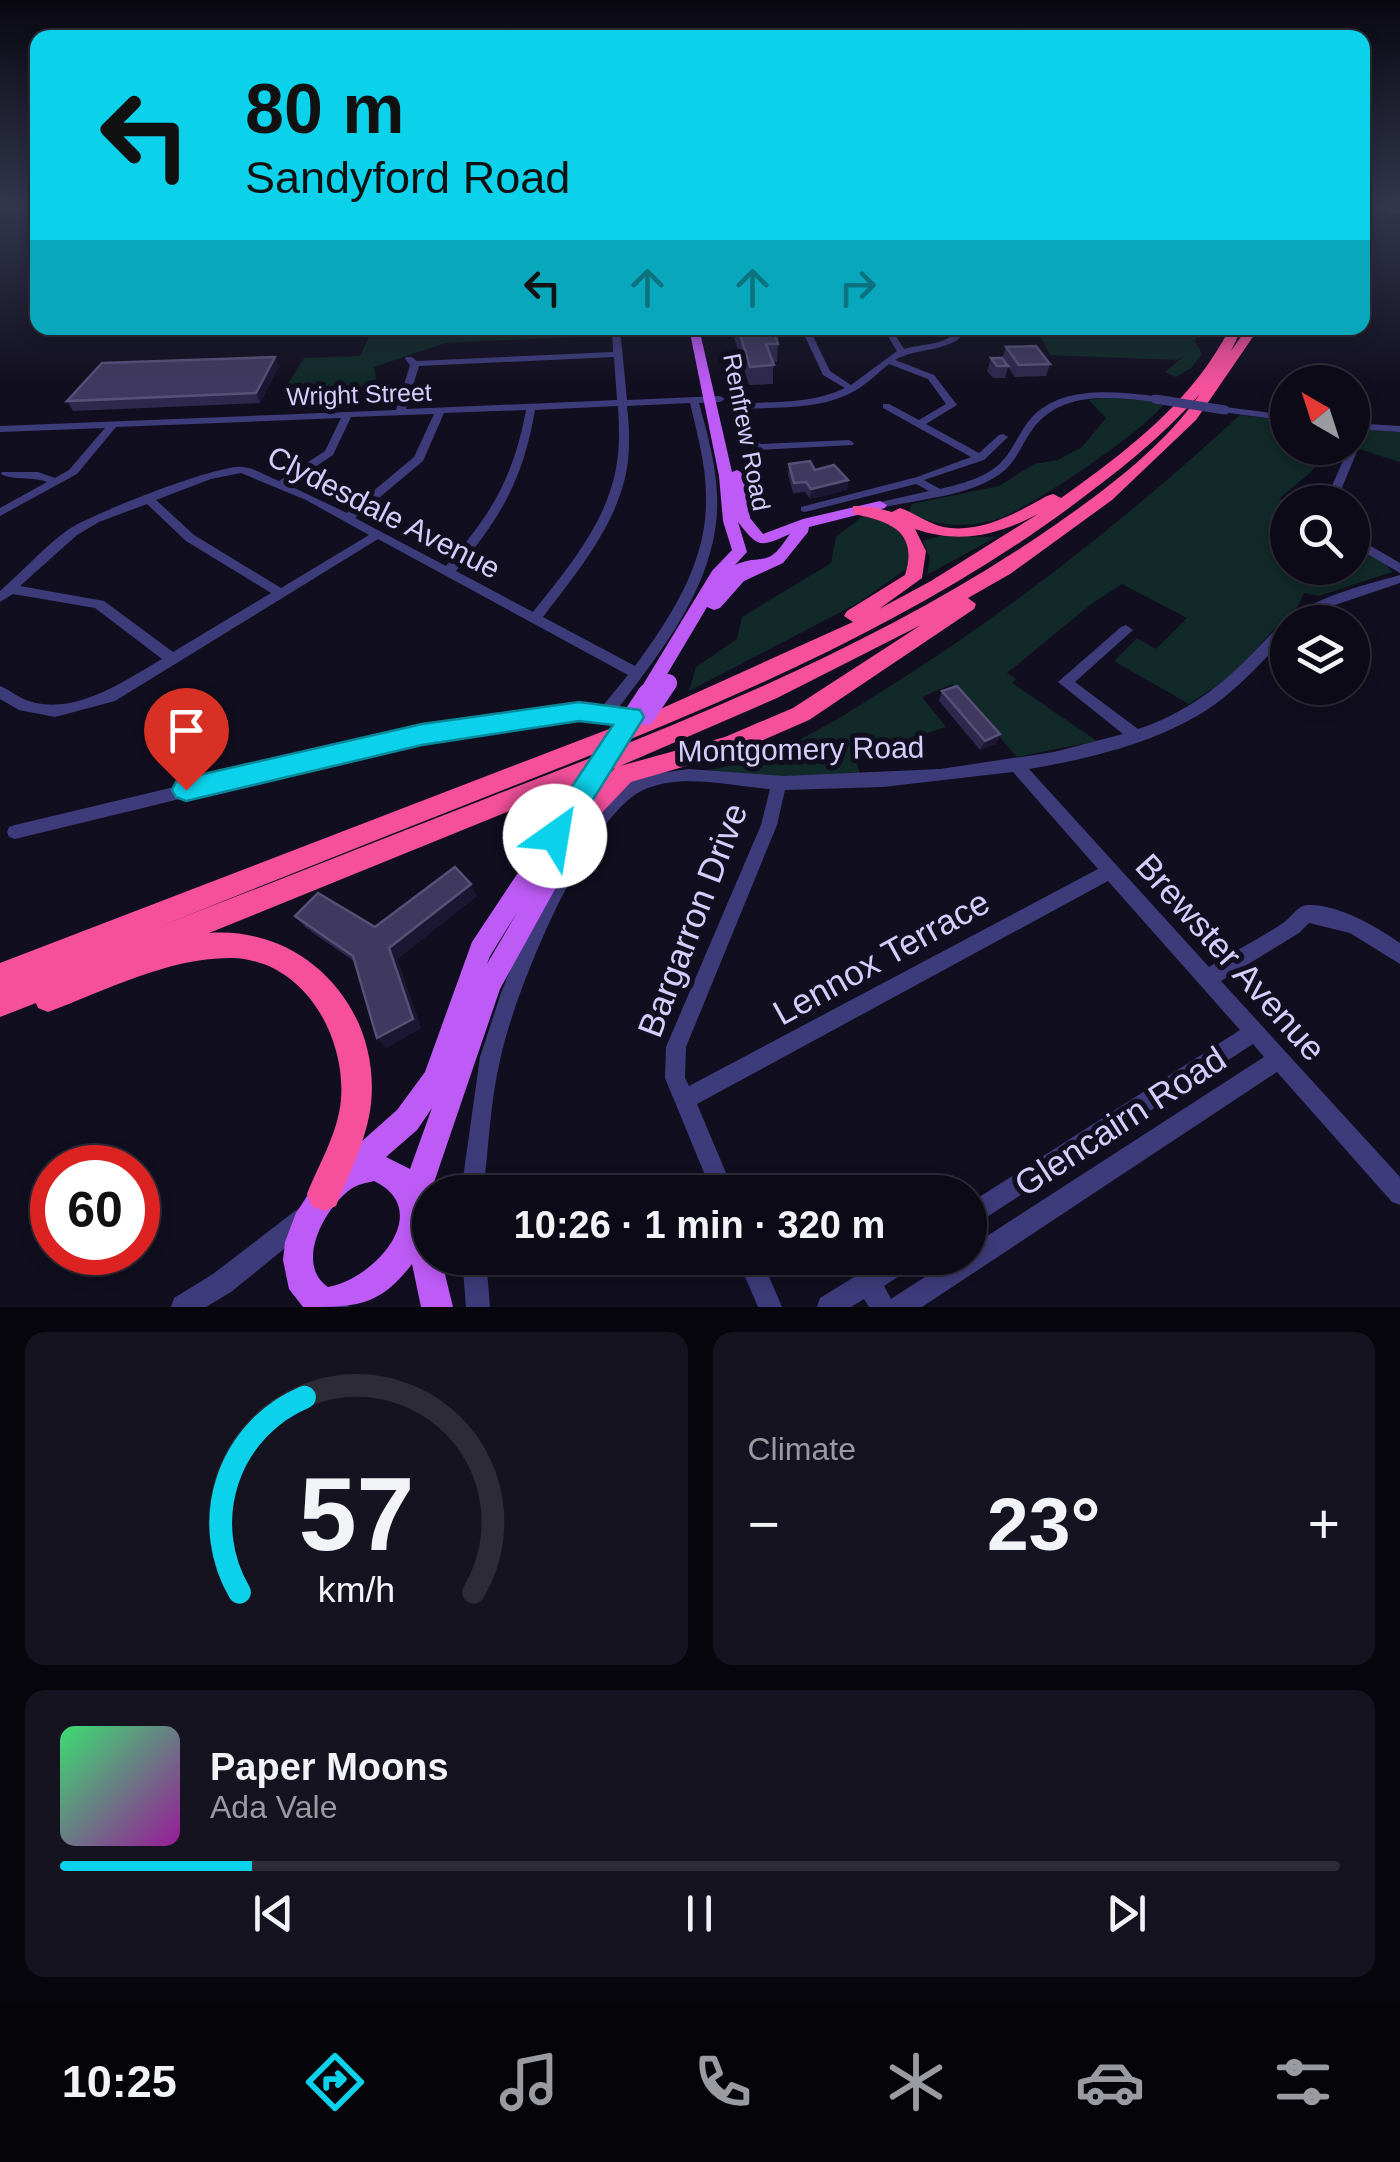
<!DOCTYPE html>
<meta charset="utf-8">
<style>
body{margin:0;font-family:Helvetica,sans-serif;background:#161320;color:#f1f3f6;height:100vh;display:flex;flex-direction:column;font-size:38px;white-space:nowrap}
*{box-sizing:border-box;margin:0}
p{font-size:32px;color:#9a9aa1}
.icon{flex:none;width:55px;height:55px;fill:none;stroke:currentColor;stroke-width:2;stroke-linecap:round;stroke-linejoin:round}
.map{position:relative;height:1307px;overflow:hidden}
.details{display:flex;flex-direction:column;gap:25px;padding:25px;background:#07060d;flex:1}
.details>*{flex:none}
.hud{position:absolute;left:30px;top:30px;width:1340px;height:305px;border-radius:20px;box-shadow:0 5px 15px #0003,0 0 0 2px #2d2b36;background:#0cd1ea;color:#111;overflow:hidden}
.needle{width:65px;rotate:321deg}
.controls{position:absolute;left:1270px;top:365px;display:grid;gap:20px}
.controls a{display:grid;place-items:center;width:100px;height:100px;border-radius:50%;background:#0d0a17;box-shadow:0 5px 15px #0003,0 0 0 2px #2d2b36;font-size:50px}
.speed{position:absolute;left:30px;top:1145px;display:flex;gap:20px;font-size:50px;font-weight:700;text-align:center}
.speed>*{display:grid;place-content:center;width:130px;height:130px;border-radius:50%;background:#0d0a17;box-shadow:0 5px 15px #0003,0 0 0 2px #2d2b36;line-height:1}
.speed .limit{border:15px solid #d22;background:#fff;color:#111}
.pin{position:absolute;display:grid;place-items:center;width:85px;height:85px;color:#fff;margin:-102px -42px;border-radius:50% 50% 50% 0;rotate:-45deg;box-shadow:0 0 10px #0007}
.pin .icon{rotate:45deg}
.me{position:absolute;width:110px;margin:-55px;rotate:32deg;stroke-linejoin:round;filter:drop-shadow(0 0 8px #0008)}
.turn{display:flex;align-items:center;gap:35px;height:210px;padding:0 50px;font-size:45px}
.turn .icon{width:130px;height:130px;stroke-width:2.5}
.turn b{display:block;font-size:70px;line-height:85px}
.lanes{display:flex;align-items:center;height:95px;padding:0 50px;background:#0003;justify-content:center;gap:50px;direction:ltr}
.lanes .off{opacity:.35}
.big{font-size:75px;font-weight:800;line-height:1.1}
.details .widget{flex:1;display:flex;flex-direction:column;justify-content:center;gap:15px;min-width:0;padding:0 35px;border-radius:20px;background:#161320}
.details .dial{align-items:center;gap:0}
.dial svg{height:260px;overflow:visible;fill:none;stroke:#2d2b36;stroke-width:7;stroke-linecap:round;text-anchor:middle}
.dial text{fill:#f1f3f6;stroke:none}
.song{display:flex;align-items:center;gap:30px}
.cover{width:120px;height:120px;border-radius:15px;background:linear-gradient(135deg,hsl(140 70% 55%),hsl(300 70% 35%))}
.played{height:10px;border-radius:5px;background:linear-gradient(90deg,#0cd1ea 15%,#2d2b36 15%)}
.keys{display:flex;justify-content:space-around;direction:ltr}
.heat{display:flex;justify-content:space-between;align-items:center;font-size:55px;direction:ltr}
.details .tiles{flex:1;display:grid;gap:25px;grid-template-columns:1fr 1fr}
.widget:last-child{grid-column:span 2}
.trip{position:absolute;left:412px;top:1175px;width:575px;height:100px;border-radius:50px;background:#0d0a17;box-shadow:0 5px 15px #0003,0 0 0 2px #2d2b36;font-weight:800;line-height:100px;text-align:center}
.tabs{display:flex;height:160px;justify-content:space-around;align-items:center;background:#050409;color:#9a9aa1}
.tabs .icon{width:70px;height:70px}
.tabs .selected{color:#0cd1ea}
.tabs b{font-size:45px;color:#f1f3f6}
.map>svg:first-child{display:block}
.green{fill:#112928}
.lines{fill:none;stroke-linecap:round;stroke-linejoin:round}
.minor{fill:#3e3b7b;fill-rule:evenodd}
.major{fill:#be5bf6;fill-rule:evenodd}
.highway{fill:#f6509d;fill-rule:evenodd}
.minor-bridge{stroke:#3e3b7b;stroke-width:9}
.major-bridge-far1{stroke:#be5bf6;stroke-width:18}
.major-bridge{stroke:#be5bf6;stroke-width:22}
.wall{fill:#2e284c}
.shaded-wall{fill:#1b1632}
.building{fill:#40395f;stroke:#575178;stroke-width:2.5}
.route{fill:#0cd1ea;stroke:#088898;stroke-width:2.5}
.labels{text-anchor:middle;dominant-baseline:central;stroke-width:10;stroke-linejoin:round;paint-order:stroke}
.far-street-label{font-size:25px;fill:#d4cefc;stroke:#110e1f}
.street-label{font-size:30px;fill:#d4cefc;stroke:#110e1f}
.near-street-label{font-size:35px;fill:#d4cefc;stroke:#110e1f}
</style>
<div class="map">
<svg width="1400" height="1307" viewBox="0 0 1400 1307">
<rect width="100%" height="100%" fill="#110e1f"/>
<path class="green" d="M373 328H577L576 337 445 343 374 367 376 378 370 390H284L304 358 360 356Z
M1036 328H1210L1194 340 1202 354 1191 368 1176 377 1165 372 1184 356 1177 360 1050 355Z
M1110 397 1165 403C1146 430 1023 514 991 521 961 528 936 526 908 513L912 504 999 486 1034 464 1058 460 1082 447 1106 418 1089 400Z
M1240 415 1287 421 1288 448H1331L1311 472 1280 498 1287 503 1288 568H1352L1353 542 1384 562 1392 572 1319 596 1304 593 1295 612 1273 630 1233 675 1189 704 1114 661 1137 638 1156 649 1187 618 1122 584 1090 605 1007 673 1016 679 1012 683 1097 741 1017 757 952 684 922 697 946 727 855 757 861 777 802 779 705 770C768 763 825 727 878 694 1008 613 1128 518 1240 415Z
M1352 429 1400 432V462L1353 447Z
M868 512 897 529 910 546 909 567 858 603 689 691 696 667 737 639 742 617 831 563 836 537Z
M939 536 996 537 927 575 930 558 923 541Z"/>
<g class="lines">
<path class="minor" d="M1376 203H1382L1384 207 1400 211V215L1380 209Z
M612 328H620L627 400 720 396 725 399 720 402 699 403C707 433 716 463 717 495 721 577 664 648 617 710L637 713 639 717 637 721 632 723 579 718 422 740 15 839 9 837 7 832 9 827 15 825 422 728 579 706 601 708 628 675 378 539 115 701 55 717 19 710 0 699V686C10 690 19 698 29 701 75 716 124 681 162 659L95 608 13 594 0 602V591C23 571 45 546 69 529 92 514 218 464 243 467 255 468 268 477 279 481L325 451 341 418 116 427 77 474 0 516V508L47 482C32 476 13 481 1 474L2 472H38L55 478 69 470 105 428 0 432V426L396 410 410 365 405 359 406 357H412L417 361 613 352ZM614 357 617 400 406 409 419 366ZM690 403C697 434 706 464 706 496 708 560 672 616 635 666L543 617C578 571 621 520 628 461 630 442 629 424 627 406ZM618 406C619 425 620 443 617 462 609 520 568 568 533 612L456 571C501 517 523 480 535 410ZM526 410C513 479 492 513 446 566L355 518 423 461 444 413ZM434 414 414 457 347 513 288 485 333 455 351 417ZM241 473 306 500 369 535 281 588 194 535 156 500 211 479ZM147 504 186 541 271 593 173 652 104 601 20 586 77 535 99 522Z
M801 328H809L830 371 851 385 897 351 883 328H891L904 349C925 343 946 346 960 328H968C953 354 919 346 895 360L934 375 957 405 926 424 979 453 999 435 1003 434 1008 437 984 460 924 480 940 489C965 483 993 476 1008 454 1017 441 1023 426 1034 415 1066 385 1116 392 1155 396L1160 399 1155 402C1112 397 1061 390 1032 430 1021 445 1016 463 1000 474 967 497 919 499 880 508L874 505 876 503 929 491 916 484 805 512 801 511V507L917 477 971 457 883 408V404H889L919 420 946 404 928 379 889 364C879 372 869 382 858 389 824 410 780 407 741 409L752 439 761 444 849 440 854 443 853 445 759 450 744 443 729 402 731 400H737L739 403C775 402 811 404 845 388L823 375Z
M1225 407 1288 415V421L1222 412 1220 410Z
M1352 423 1400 426V432L1352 429Z
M1353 446 1358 449 1336 502H1325L1348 449Z
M1352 535 1400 563V573L1352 545Z
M1400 575V583L1326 608 1301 622H1288V635C1264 659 1242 685 1214 705 1161 742 1092 758 1029 769L1209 967C1233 952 1259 939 1283 923 1291 918 1297 906 1307 905 1336 903 1378 927 1400 943V964L1350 933 1309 923 1299 933 1221 981 1400 1177V1205L1392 1202 1277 1072 922 1307H869L864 1299 851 1307H817L820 1298 885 1258H918L914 1266 884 1286 891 1299 954 1258H970V1247L1264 1057 1253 1044 970 1228V1203L1240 1030 1108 881 697 1104 734 1192H712L665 1078 666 1047 761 825 770 789C730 786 679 772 641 791 584 822 515 992 501 1056 490 1100 489 1147 483 1192H461L480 1057 501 993 520 946 562 863 585 827 607 799 628 782 652 774 689 769 784 776 940 769 1054 752 1123 734 1058 682 1121 627 1126 625 1133 630 1075 682 1138 729C1178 716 1212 693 1242 664 1258 648 1274 629 1292 616 1323 595 1364 585 1400 575ZM1013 772 1098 869 689 1086 685 1078 686 1047 777 825 785 790 883 787Z
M303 1207 311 1211 315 1219 311 1227 231 1292 206 1307H171L174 1298 213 1274 295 1211Z
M462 1258H486L490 1307H466Z
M737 1258H761L782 1307H758Z
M336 1295 346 1298 349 1307H324L327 1298Z"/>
<path class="major" d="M689 328H699L732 472 737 470 744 474 750 518 763 534 803 519 880 501 887 505 885 508 809 527 808 532 783 563 744 581 720 608 714 610 707 607 653 698H641L638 693 641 688 712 571 732 550 723 521 719 476ZM738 522C759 549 760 547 790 534 784 542 776 556 766 558 755 561 751 558 735 565L747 552Z
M593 793 600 796 603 802 500 989 428 1200 430 1258H441L453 1307H421L412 1264C379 1307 356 1307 303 1307L289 1289 283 1260 285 1242 296 1213 317 1181 397 1110 425 1072 472 942 561 808 568 805 577 811 586 796ZM518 911 487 964 490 956ZM432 1108 410 1169 386 1157 417 1130ZM374 1181C436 1211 373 1280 328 1287 294 1264 325 1207 351 1189 358 1184 366 1183 374 1181Z"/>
<path class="highway" d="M1230 328H1242L1231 351 1247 328H1259L1196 420 1112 500 1010 574 968 598 976 604 974 609 809 720 738 751 631 782 595 820 587 823 579 820 575 813 579 806 615 768 209 933C305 926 381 1008 371 1104 367 1139 349 1174 336 1206L324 1211 312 1206 307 1194C319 1164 338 1133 341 1100 346 1035 303 960 232 958 169 957 105 991 48 1012L38 1008 36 1003 0 1017V963L656 711 853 622 844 616 847 611 905 575C919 531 889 521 853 514V506L873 507 892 512 900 508C915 513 927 523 943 527 981 534 1016 513 1047 496L1053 494 1061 498C1127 451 1192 402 1230 328ZM1200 394C1164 446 1107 489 1055 525 881 646 682 723 485 799 377 841 269 884 161 926 281 878 401 830 521 783 711 708 903 630 1069 508 1116 473 1161 438 1200 394ZM1038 514 931 581 879 609 922 578 926 551 915 529C960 544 996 536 1038 514ZM921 625 793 708 725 737 620 766 777 698Z"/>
<path class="minor-bridge" d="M1155 399 1225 410"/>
<path class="major-bridge-far1" d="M646 716 668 683
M601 763 647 693"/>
<path class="major-bridge" d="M568 814 603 761"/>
</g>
<path class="wall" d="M731 328H773L778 344 777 362H773V384L749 385Z
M1006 347 1050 364 1046 376 1015 377 1008 367 1005 378H993L987 371 991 358H1002Z
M279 366 260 403 73 411 67 401Z
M789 464 848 480 847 490 810 499 805 492 793 493 788 474Z
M942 691 1000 734 996 744 980 750 939 701Z
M477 896 397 959 421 1028 386 1048 355 962 305 927 295 916 375 927Z"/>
<path class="shaded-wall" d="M275 357 279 366 260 403 256 393Z
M848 480 847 490 810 499 811 489Z
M1000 734 996 744 980 750 985 741Z
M471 884 477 896 397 959 421 1028 386 1048 377 1038 389 948Z"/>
<path class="building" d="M738 328H773L778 344H766L774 365 750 367Z
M1036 346 1050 364 1019 365 1006 347Z
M275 357 256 393 67 401 102 363Z
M991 358H1002L1008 366H997Z
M810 461 815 470 834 465 848 480 811 489 806 482 794 483 789 464Z
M957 686 1000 734 985 741 942 691Z
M455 867 471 884 389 948 413 1019 377 1038 353 956 295 916 318 893 375 927Z"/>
<linearGradient id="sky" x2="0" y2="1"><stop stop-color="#090811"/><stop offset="0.53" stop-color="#32364d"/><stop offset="1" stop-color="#32364d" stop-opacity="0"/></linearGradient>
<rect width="1400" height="386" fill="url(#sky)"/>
<path class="route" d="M579 702 640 710 644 717 565 845 555 849 545 845 541 836 545 827 613 725 579 721 422 745 186 801 176 797 172 790 176 782 186 778 422 724Z"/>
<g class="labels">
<g class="far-street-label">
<text transform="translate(359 394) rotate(-2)">Wright Street</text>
<text transform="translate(747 432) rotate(79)">Renfrew Road</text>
</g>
<g class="street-label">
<text transform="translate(384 512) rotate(27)">Clydesdale Avenue</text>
<text transform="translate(801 749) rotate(-1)">Montgomery Road</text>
</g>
<g class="near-street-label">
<text transform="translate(692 920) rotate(-69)">Bargarron Drive</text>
<text transform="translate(881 957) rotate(-29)">Lennox Terrace</text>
<text transform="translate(1231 957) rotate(48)">Brewster Avenue</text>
<text transform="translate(1120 1121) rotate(-33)">Glencairn Road</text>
</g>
</g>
</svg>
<div class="controls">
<a><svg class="needle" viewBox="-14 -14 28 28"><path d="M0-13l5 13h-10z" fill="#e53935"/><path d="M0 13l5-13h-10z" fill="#9a9aa1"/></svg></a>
<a><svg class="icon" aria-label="search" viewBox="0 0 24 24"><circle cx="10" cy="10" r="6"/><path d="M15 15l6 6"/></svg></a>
<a><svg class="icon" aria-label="layers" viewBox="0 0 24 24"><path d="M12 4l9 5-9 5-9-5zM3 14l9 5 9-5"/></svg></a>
</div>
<div class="speed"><div class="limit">60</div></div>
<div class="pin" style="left:186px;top:790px;background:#d93025"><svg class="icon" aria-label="arrive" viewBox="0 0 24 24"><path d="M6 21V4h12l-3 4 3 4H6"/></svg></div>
<svg class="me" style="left:555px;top:836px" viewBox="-20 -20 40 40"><circle r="19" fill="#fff"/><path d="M0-13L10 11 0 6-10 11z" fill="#0cd1ea"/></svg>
<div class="trip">10:26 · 1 min · 320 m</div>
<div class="hud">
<div class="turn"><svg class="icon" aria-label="left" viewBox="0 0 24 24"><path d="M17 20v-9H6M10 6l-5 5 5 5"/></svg><div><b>80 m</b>Sandyford Road</div></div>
<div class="lanes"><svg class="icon" aria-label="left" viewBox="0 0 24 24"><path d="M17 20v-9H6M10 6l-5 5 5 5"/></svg><svg class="icon off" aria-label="ahead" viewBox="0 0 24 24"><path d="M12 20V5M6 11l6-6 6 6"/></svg><svg class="icon off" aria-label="ahead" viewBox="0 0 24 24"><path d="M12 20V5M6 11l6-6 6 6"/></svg><svg class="icon off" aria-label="right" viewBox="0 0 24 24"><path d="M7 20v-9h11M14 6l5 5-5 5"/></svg></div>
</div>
</div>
<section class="details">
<div class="tiles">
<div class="widget dial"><svg viewBox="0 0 100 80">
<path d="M14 69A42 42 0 1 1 86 69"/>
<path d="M14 69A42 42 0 0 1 34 9" stroke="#0cd1ea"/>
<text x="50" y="56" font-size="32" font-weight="700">57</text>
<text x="50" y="72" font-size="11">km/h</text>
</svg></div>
<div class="widget"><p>Climate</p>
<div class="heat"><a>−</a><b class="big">23°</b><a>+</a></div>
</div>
<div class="widget">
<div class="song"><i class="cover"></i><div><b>Paper Moons</b><p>Ada Vale</p></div></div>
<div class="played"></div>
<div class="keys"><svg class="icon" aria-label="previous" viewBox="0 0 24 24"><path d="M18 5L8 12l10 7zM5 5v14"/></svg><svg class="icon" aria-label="pause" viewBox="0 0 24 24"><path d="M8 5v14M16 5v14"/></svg><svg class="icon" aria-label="next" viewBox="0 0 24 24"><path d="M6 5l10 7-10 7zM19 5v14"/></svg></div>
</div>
</div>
</section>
<nav class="tabs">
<b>10:25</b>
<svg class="icon selected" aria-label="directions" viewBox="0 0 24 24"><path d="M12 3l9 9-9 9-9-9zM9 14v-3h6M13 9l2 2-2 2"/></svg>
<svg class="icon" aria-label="music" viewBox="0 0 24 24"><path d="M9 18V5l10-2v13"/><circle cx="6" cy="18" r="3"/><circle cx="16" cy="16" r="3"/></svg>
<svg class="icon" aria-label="phone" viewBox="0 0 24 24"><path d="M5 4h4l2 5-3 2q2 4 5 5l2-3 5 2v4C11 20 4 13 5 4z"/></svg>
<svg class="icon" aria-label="climate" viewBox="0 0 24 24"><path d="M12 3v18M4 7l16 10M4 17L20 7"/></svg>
<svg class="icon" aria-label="car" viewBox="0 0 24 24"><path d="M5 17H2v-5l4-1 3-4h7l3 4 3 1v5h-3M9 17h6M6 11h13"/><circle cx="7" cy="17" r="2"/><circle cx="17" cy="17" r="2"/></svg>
<svg class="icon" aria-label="filters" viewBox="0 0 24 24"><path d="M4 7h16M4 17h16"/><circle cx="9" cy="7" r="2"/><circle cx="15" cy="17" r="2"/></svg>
</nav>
